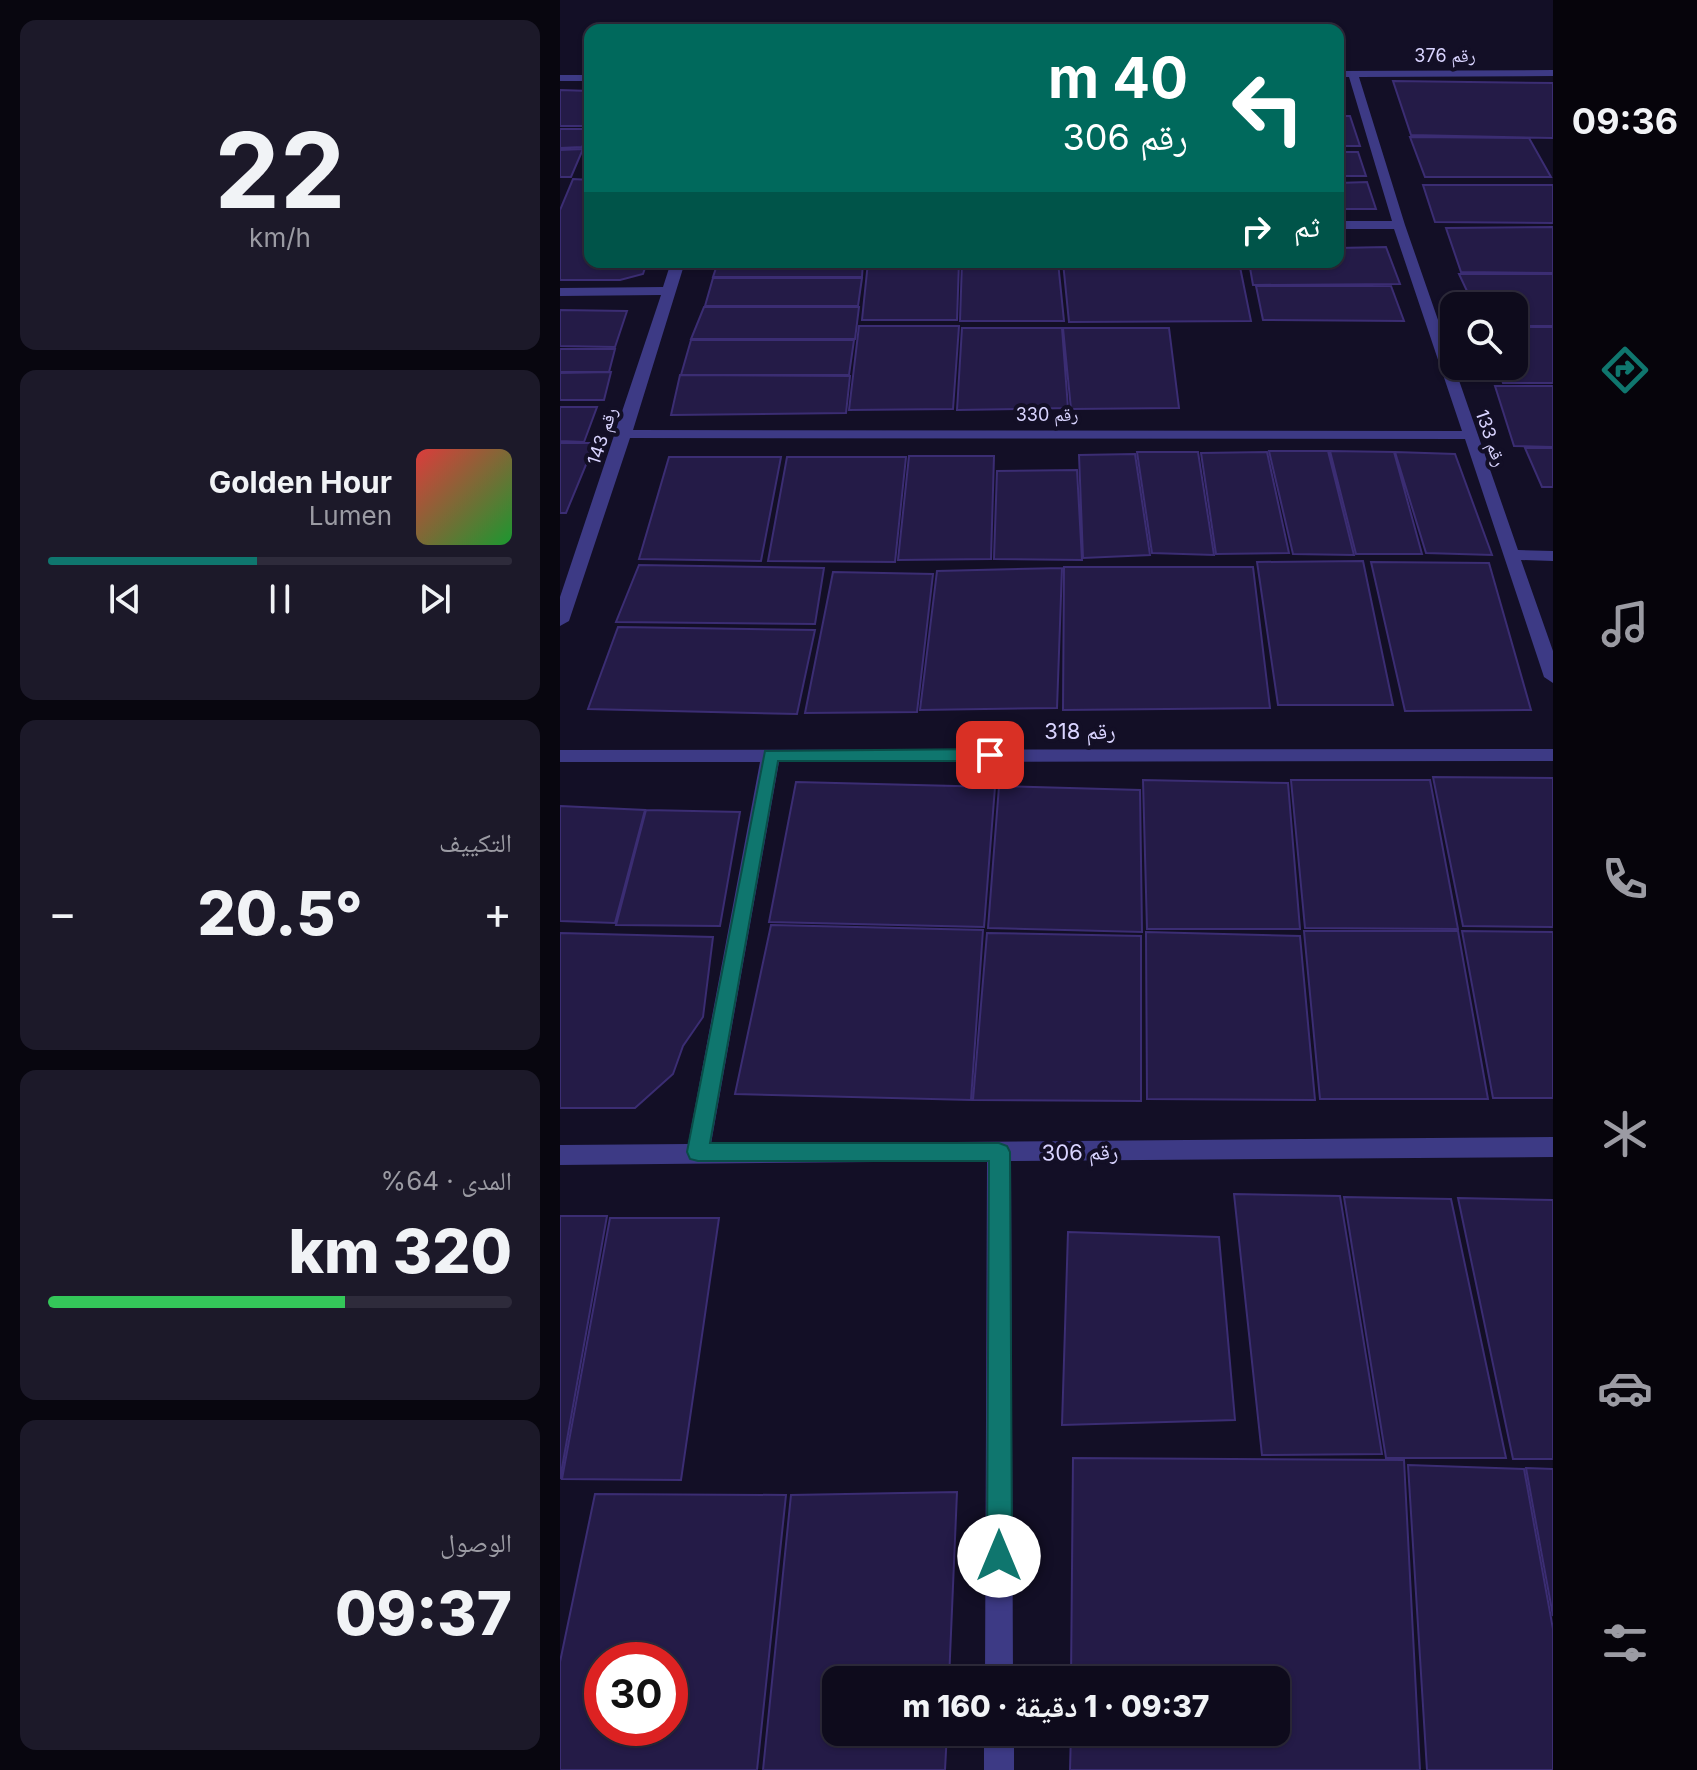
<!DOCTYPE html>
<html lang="ar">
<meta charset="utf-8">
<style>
body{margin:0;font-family:Inter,"Noto Naskh Arabic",sans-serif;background:#1c1929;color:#f1f3f6;direction:rtl;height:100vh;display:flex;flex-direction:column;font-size:30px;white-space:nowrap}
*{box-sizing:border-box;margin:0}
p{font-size:26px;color:#9b9ba3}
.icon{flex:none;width:44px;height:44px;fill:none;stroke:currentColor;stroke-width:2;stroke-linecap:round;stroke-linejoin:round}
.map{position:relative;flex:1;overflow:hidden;direction:ltr}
.details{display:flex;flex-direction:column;gap:20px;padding:20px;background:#08060f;width:560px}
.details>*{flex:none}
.top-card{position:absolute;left:24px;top:24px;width:760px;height:244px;border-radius:16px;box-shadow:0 2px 6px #0004,0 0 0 2px #2e2b3b;direction:rtl;background:#00695c;color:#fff;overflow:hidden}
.tools{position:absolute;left:880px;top:292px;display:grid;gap:16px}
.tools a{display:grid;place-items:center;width:88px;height:88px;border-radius:16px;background:#0e0b1c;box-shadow:0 2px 6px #0004,0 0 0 2px #2e2b3b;font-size:40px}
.speed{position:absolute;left:24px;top:1642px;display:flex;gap:16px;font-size:40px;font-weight:700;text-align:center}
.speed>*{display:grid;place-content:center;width:104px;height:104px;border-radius:50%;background:#0e0b1c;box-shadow:0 2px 6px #0004,0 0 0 2px #2e2b3b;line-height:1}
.speed .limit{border:12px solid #d22;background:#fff;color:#111}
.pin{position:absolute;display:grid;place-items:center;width:68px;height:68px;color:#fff;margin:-34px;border-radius:16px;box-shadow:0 4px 12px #0006}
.me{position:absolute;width:88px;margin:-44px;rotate:0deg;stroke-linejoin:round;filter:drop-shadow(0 0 6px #0008)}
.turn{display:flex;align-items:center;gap:28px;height:168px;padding:0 24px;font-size:36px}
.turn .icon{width:104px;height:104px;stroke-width:2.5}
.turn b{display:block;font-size:56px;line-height:68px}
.then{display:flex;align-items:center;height:76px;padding:0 24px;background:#0003;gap:16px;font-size:30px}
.big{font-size:60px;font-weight:800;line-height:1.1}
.details .tile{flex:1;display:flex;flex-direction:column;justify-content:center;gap:12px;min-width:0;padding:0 28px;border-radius:16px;background:#1c1929}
.details .dial{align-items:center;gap:0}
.dial b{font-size:104px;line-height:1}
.song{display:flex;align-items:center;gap:24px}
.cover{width:96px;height:96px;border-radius:12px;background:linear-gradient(135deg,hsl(0 70% 55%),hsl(130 70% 35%))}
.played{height:8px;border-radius:4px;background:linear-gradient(90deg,#0f766e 45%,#2e2b3b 45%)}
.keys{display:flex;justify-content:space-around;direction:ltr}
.heat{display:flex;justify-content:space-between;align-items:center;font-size:44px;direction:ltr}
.charge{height:12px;border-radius:6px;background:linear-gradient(90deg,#34c759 64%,#2e2b3b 0)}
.trip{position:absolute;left:262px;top:1666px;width:468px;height:80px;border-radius:16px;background:#0e0b1c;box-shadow:0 2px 6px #0004,0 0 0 2px #2e2b3b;font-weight:800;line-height:80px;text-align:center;direction:rtl}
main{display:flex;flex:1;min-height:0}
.tab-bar{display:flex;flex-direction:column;width:144px;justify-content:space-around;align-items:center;background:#06040b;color:#9b9ba3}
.tab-bar .icon{width:56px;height:56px}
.tab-bar .selected{color:#0f766e}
.tab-bar b{font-size:36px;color:#f1f3f6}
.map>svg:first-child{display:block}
.building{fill:#241b47;stroke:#3b2d73;stroke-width:2;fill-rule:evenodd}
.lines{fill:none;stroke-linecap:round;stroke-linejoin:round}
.street{fill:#3d3a85;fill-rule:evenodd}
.route{fill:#0f766e;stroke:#0a4d48;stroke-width:2}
.labels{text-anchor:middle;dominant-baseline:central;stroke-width:8;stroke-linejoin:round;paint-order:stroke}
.far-street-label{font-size:18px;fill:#d9d4ff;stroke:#130f26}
.street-label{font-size:22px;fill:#d9d4ff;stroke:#130f26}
</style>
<main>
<nav class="tab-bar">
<b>09:36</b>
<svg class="icon selected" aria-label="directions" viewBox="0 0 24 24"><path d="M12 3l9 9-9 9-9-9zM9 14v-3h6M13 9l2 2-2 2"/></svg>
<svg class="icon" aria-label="music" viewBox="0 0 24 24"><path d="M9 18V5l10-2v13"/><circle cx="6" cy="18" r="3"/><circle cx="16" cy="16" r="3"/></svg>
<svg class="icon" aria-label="phone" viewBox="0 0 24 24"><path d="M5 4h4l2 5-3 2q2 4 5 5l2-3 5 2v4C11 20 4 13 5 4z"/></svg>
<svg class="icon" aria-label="climate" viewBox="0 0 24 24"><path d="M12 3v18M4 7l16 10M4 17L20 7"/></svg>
<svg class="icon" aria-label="car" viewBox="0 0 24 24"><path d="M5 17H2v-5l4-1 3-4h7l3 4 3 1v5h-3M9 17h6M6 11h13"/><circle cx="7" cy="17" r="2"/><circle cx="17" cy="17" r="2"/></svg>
<svg class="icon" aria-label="filters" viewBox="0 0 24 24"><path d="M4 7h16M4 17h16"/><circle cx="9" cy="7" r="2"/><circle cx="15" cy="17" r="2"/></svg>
</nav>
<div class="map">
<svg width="993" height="1770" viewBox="0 0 993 1770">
<rect width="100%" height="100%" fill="#130f26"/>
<path class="building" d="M833 81 993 83V138L851 135Z
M0 90 30 91V126H0Z
M778 116H790L800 146H778Z
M0 129H30V132L22 147 0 148Z
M850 137 969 138 991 177H865Z
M23 149 11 177H0V150Z
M778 152H798L806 176H778Z
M13 179 30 180V262H87L83 274 60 280H0V210Z
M807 182 816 209H778V183Z
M863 185H993V223L875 222Z
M993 227V273L901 272 886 228Z
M826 247 840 284 693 285 689 262H778V248Z
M158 262H303L302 277H153Z
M308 262H399L397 320H302Z
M402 262H498L504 321H400Z
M503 262H679L691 321 509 322Z
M899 274H993V326H954V306H914Z
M153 278H302L298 306H145Z
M696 286H831L844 321 703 320Z
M144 307H299L295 339H131Z
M0 310 67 311 55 347 0 346Z
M299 326H399L393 409 289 410Z
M954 327H993V383H943L937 366H954Z
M402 328H502L508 408 397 410Z
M503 328H609L619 408 511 409Z
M131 340H294L289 375H121Z
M0 349H55L49 372H0Z
M51 372 44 400H0V373Z
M120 375 290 376 286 413 111 415Z
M935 386H993V447L954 446Z
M0 407H37L24 442 0 441Z
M0 443H35L6 513H0Z
M965 448H993V487H982Z
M709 451H768L794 555 733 554Z
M770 451 834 452 862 554H796Z
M577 452H638L654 555 592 553Z
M707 452 729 553 656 554 641 453Z
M835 452 895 454 932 555 866 553Z
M575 454 590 555 523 558 519 455Z
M349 456H434L431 559 338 560Z
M109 457H221L201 561 79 559Z
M227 457H346L335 562 208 561Z
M517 470 522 560 434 559 437 471Z
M803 561 833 705H718L697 562Z
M811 562 929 563 971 710 845 711Z
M79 565 264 568 255 624 56 622Z
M504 567H693L710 708 503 710Z
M502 568 497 708 360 710 377 571Z
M273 572 373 574 357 712 245 713Z
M58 627 255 630 237 714 28 709Z
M873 777 993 778V927L903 926Z
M583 780 728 783 740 929H587Z
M731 780H870L898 929 745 928Z
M236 782 435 787 424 927 209 922Z
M439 786 580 790 582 932 428 928Z
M0 806 85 810 55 923 0 921Z
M86 810 180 812 160 926 56 925Z
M211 925 423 930 411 1100 175 1094Z
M744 931H898L928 1099H760Z
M902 931 993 932V1098H933Z
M586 932 740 936 755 1100 587 1099Z
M0 933 153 937 143 1017 123 1046 113 1074 75 1108H0Z
M427 933 581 936V1101L413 1100Z
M674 1194 780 1196 822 1454 702 1455Z
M784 1197 891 1199 946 1458H826Z
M898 1198 993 1200V1459H953Z
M0 1216H47L0 1479Z
M50 1218H159L121 1480 2 1479Z
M508 1232 659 1237 675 1420 502 1425Z
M513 1458 844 1460 860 1770H510L511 1732H716V1680H511Z
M848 1465 964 1469 993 1629V1770H867Z
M966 1468 993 1469V1616Z
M397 1492 389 1680H276V1732H387L385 1770H203L231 1495Z
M35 1494 226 1495 197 1770H0V1662ZM42 1660H110V1728H42Z"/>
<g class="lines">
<path class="street" d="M993 70V76L799 77 845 225 958 550 993 551V561L961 560 993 651V683L984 677 905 439 70 438 9 621 0 626V597L101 295 0 296V288L103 287 111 262H125L73 430 902 431 834 229H778V221H832L789 77H778V71Z
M0 75H30V81H0Z
M993 749V761L219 762 151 1144 993 1137V1157L451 1161 453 1680H425L427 1161 0 1165V1145L128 1144 200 762H0V750Z
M424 1732H454V1770H424Z"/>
</g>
<path class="route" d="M430 749 438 755 430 761H218L150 1143H439L447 1146 450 1152 452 1556 448 1565 439 1568 430 1565 427 1556 429 1161H138L130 1159 127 1152 205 751Z"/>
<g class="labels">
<g class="far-street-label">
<text x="885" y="55">رقم 376</text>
<text x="487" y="414">رقم 330</text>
<text transform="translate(42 436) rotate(-72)">رقم 143</text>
<text transform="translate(931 438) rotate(71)">رقم 133</text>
</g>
<g class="street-label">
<text x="520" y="731">رقم 318</text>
<text transform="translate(520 1152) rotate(-1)">رقم 306</text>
</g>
</g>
</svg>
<div class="tools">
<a><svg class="icon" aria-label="search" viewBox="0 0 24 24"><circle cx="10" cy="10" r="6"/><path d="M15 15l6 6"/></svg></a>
</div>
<div class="speed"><div class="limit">30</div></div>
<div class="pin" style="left:430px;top:755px;background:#d93025"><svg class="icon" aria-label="arrive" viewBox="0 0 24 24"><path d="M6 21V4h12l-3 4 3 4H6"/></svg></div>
<svg class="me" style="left:439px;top:1556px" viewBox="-20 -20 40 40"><circle r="19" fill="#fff"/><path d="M0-13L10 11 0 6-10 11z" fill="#0f766e"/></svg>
<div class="trip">09:37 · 1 دقيقة · 160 m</div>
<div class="top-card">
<div class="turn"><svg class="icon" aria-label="left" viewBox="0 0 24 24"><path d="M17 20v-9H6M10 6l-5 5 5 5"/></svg><div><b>40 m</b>رقم 306</div></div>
<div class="then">ثم<svg class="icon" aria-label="right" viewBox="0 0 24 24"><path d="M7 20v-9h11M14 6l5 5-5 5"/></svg></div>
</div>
</div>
<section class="details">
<div class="tile dial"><b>22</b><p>km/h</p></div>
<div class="tile">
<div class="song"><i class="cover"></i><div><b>Golden Hour</b><p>Lumen</p></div></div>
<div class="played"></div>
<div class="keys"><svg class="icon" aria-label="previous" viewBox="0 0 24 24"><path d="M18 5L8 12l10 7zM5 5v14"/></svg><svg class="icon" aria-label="pause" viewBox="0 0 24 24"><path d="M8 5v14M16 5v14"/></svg><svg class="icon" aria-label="next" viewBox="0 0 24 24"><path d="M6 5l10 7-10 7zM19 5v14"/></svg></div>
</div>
<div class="tile"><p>التكييف</p>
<div class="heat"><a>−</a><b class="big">20.5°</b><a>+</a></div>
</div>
<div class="tile"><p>المدى · 64%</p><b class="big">320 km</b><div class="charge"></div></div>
<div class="tile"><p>الوصول</p><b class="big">09:37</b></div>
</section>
</main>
